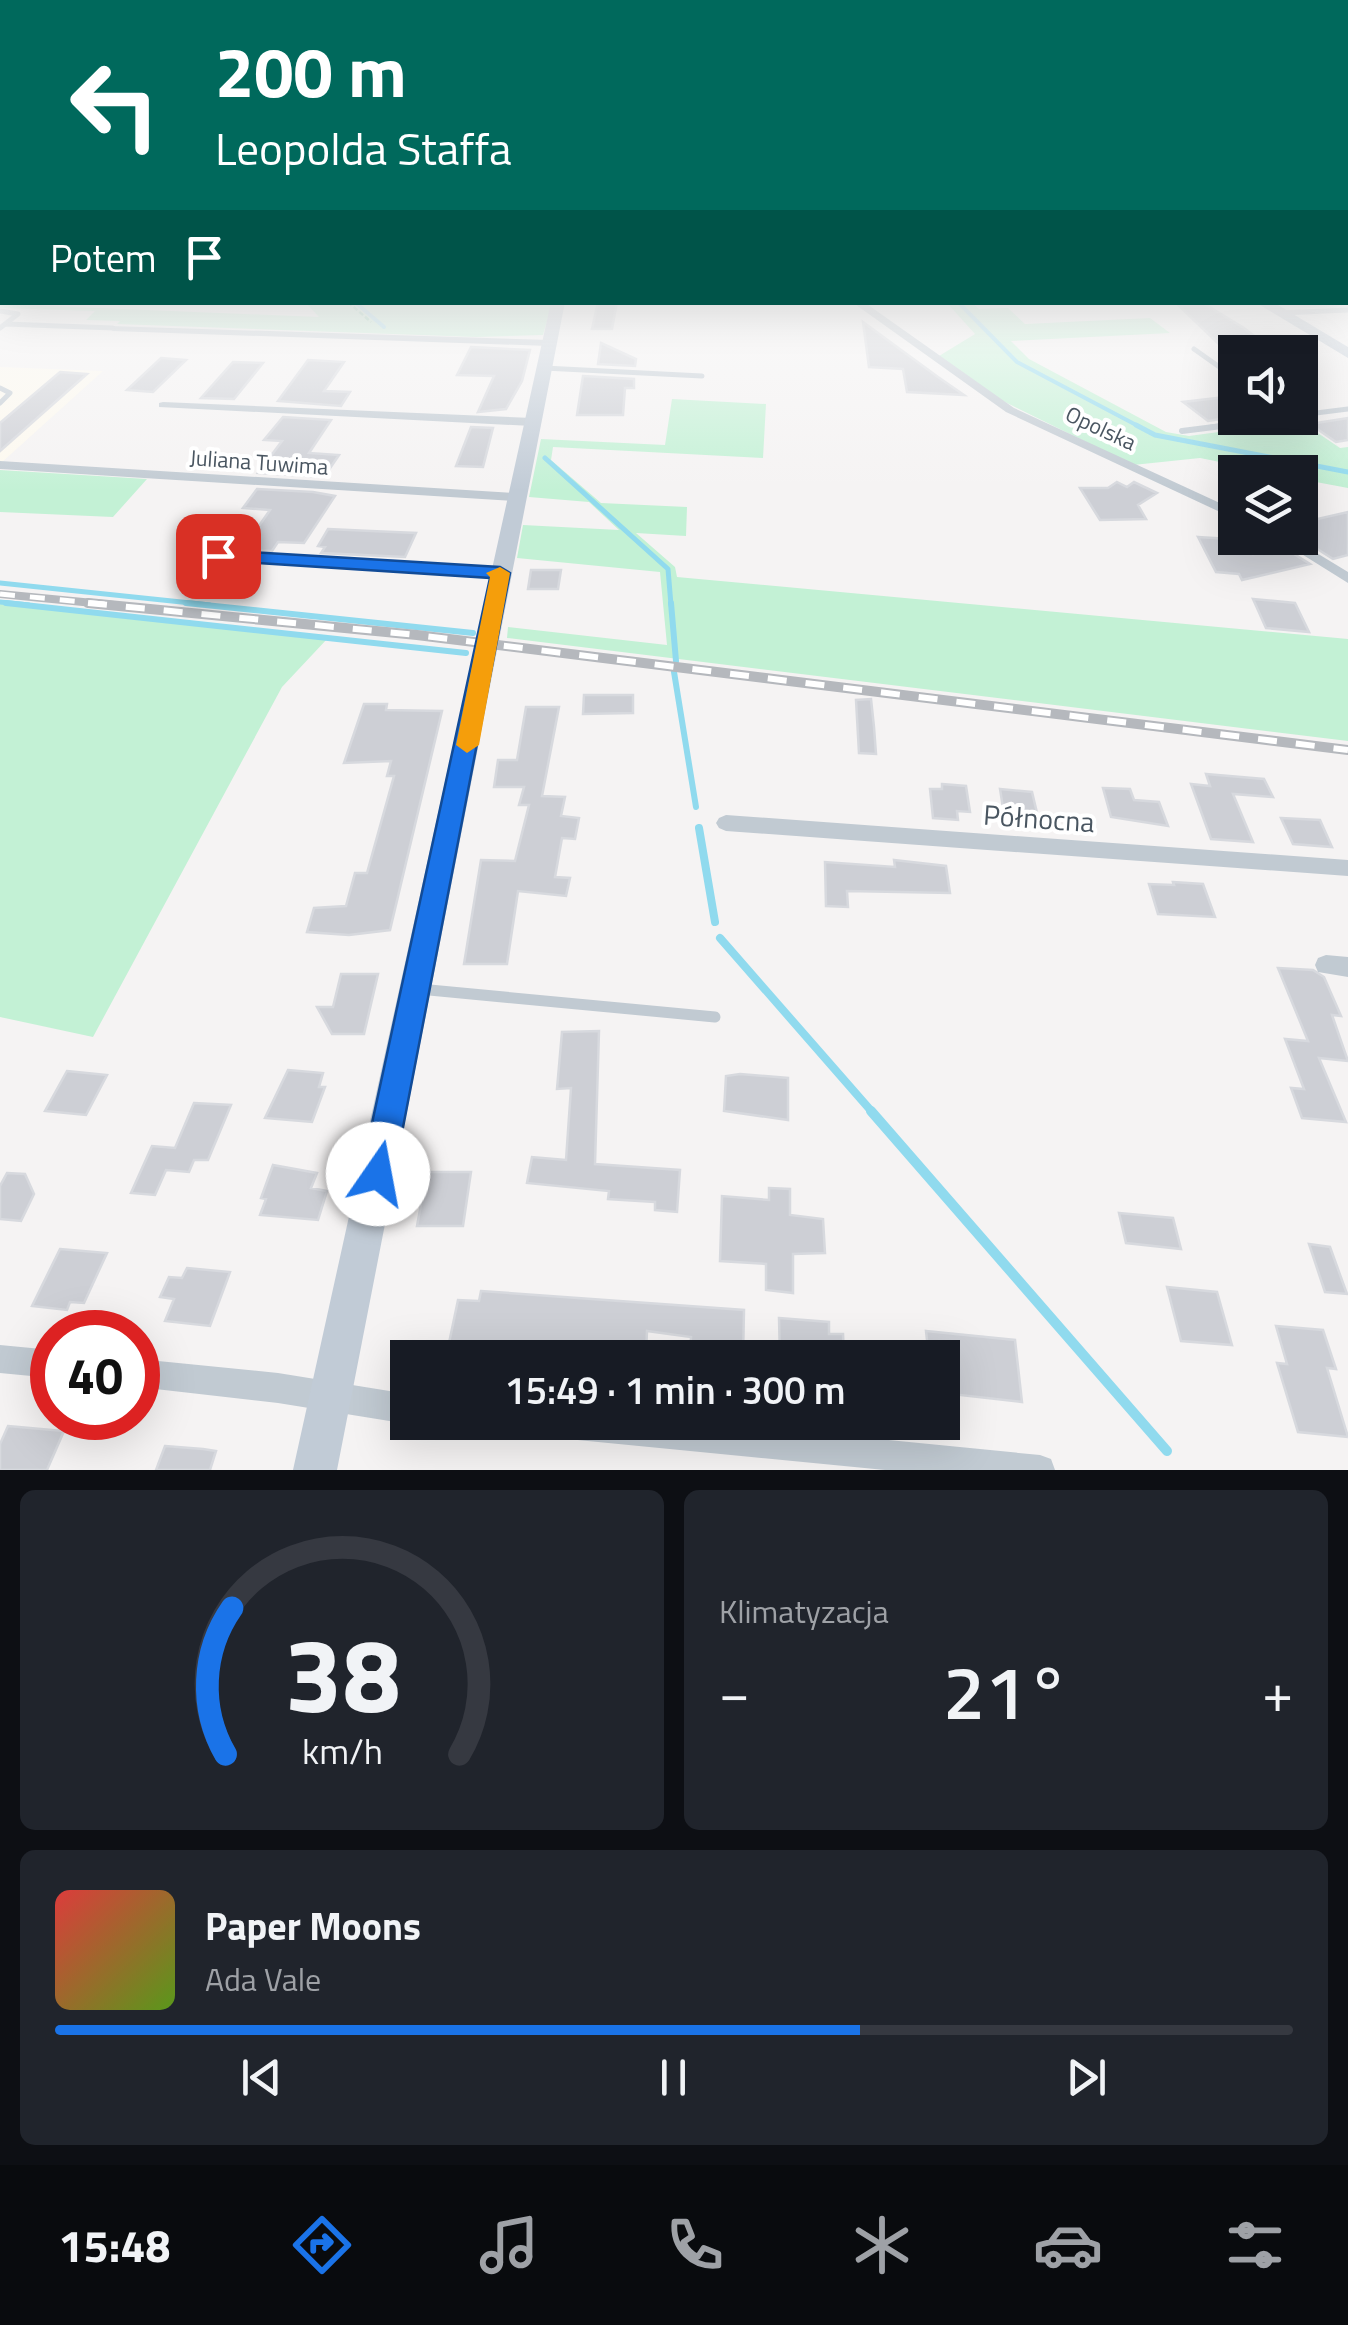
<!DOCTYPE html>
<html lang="pl">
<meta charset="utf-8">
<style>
body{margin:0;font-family:"Titillium Web",sans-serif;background:#20242c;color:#f1f3f6;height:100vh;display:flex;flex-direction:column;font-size:38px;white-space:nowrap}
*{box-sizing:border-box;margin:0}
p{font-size:32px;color:#9ea1a6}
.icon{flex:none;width:55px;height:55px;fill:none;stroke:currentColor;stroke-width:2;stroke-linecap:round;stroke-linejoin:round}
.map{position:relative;height:1470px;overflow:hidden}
.details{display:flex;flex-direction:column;gap:20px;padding:20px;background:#0d0f14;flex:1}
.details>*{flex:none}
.guide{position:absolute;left:0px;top:0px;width:1350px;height:305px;box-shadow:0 10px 40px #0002;background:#00695c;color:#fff;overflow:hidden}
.buttons{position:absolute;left:1218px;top:335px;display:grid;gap:20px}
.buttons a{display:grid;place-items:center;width:100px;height:100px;border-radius:0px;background:#171b24;box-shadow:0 10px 40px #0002;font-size:50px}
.speed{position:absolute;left:30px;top:1310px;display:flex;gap:20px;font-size:50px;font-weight:700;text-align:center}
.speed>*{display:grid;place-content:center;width:130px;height:130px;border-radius:50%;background:#171b24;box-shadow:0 10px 40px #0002;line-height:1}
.speed .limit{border:15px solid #d22;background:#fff;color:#111}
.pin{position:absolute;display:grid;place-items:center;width:85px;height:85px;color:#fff;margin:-42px;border-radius:20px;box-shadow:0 5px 15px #0006}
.me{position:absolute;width:110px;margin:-55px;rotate:12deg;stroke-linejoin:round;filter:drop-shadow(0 0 8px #0008)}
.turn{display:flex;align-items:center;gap:35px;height:210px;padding:0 50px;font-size:45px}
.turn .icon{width:130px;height:130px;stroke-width:2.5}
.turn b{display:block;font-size:70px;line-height:85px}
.then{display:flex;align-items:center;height:95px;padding:0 50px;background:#0003;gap:20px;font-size:38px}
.big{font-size:75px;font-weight:600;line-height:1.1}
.details .tile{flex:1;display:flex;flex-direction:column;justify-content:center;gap:15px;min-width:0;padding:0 35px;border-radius:15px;background:#20242c}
.details .dial{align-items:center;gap:0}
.dial svg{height:260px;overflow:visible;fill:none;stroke:#363941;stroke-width:7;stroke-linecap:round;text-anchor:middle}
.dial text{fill:#f1f3f6;stroke:none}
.song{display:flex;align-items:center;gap:30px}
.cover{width:120px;height:120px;border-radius:15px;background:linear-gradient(135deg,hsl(0 70% 55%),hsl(90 70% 35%))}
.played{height:10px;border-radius:5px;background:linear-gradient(90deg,#1a73e8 65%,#363941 65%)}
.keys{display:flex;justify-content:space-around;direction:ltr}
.heat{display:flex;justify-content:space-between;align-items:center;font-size:55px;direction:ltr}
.details .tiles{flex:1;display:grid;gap:20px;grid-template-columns:1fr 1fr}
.tile:last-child{grid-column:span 2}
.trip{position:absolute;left:390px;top:1340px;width:570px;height:100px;border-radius:0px;background:#171b24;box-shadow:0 10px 40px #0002;font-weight:600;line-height:100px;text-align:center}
.menu{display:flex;height:160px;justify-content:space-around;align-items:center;background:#090b0e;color:#9ea1a6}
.menu .icon{width:70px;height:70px}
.menu .active{color:#1a73e8}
.menu b{font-size:45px;color:#f1f3f6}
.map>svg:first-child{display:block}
.commercial{fill:#fdf9ef}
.green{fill:#c3f1d5}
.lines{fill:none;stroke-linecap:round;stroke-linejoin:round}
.stream-far4{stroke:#90daee;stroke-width:4}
.stream-far3{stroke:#90daee;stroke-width:5}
.stream-far2{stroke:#90daee;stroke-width:6}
.stream-far1{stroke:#90daee;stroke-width:8}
.stream{stroke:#90daee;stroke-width:10}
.building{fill:#cdcfd5;stroke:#d7d9de;stroke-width:2.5}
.path{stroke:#7ad0a6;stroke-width:2.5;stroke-dasharray:5 2.5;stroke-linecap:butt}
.lane-far2{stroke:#c1cad2;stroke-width:5}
.lane-far1{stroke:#c1cad2;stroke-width:6}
.lane{stroke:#c1cad2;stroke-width:11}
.street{fill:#c1cad2;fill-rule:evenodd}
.secondary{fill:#c1cbd6;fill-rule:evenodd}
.rail-far1-casing{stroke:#b5b8bd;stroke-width:8}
.rail-casing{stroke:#b5b8bd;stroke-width:10}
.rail-far1{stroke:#fff;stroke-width:5;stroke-dasharray:15;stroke-linecap:butt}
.rail{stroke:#fff;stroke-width:6;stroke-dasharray:19;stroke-linecap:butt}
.route{fill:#1a73e8;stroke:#114b97;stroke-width:2.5}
.slow{fill:#f59e0b}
.labels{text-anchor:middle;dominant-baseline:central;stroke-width:8;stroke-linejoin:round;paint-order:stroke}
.far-street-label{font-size:22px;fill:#4a5661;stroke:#fff}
.street-label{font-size:28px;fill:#4a5661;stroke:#fff}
</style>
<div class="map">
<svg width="1348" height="1470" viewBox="0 0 1348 1470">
<rect width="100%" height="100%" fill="#f5f3f3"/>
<path class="commercial" d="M0 367 103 371 0 464Z"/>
<path class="green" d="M306 303H552L543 335 476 337 117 324 120 321 86 320 95 311 0 308V304L319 317Z
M947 303H972L979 309 1008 308 1025 324 1150 318 1170 333 1011 341 1029 359 1166 432 1189 436 1300 421 1340 448 1348 447V488L1300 479V472H1270L1200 458 1133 465 1003 401 939 356 975 334Z
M672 399 766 404 763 458 553 447 551 460 601 503 687 507 686 536 636 533 675 567 677 577 1348 639V741L507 638 508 627 667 645 660 572 517 558 523 525 619 530 589 502 529 497 541 439 665 445Z
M0 470 147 479 113 517 0 512Z
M0 602 328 638 282 687 93 1037 0 1017Z"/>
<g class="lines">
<path class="stream-far4" d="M355 302 384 327
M958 302 1017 362 1140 427"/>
<path class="stream-far3" d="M1136 425 1155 435 1348 472
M545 458 668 569 671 605
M0 583 210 605
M0 602 29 605"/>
<path class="stream-far2" d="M6 603 466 653
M186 603 473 633
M671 603 676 661
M674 672 696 807"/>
<path class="stream-far1" d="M699 828 715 922
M720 938 873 1113"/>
<path class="stream" d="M871 1111 1167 1451"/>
</g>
<path class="building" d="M598 302H617L612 329H592Z
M1203 303 1244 328 1271 349 1226 351 1179 306Z
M863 322 938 377 964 395 907 392 903 369 869 367Z
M601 343 636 359 635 366 598 364Z
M471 347 530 350 522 381 506 409 478 412 494 376 457 375Z
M161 358 186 360 153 392 127 390Z
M308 360 344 362 324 391 350 392 341 406 278 401Z
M233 362 263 363 234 399 201 398Z
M60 372 87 374 0 451V423Z
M583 376 634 379V388H625L623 415H577Z
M1235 396V417L1221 419 1208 421 1183 402Z
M283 417 331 420 309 453 339 455 324 477 258 473 282 441 264 440Z
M1348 418V440L1336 442 1310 424Z
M471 427 493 428 483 467 456 466Z
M1117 482 1127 487 1134 482 1157 493 1138 505 1146 519 1100 520 1080 488H1108Z
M257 489 313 492 335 496 304 543 278 542 272 551 242 550 270 510 243 508Z
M1348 512V555L1333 559 1300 538V523Z
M328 529 371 531 416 533 405 557 321 553 325 547 318 546Z
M1198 537 1245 540 1253 554 1283 547 1310 564 1242 580 1239 574 1216 572Z
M531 570H561L558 589H528Z
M1253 599 1295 603 1309 632 1266 628Z
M584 695H633V713L583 714Z
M871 699 874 727 876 754 859 753 856 700Z
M364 704H387L386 710 442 711 390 930 349 935 307 932 314 908 346 906 355 873H367L394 776H387L391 761 344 763Z
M526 707H559L542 796 565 797 561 816 579 818 575 839 562 838 555 877 570 878 566 896 518 891 507 964H464L481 860 515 861 529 805H519L524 787H494L498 760H517Z
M1206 774 1264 779 1273 797 1233 794 1253 842 1211 839 1191 784 1210 786Z
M942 784 966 786 970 812 957 811 958 820 933 818 930 789H942Z
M1103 788 1130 789 1134 800 1159 802 1168 826 1111 817Z
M1000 789 1032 792 1038 817 1004 814Z
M1281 818 1320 820 1332 847 1293 844Z
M894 860 946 866 950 893 847 891 848 907 826 906 825 862 895 867Z
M1173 882 1203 884 1215 917 1158 914 1149 884 1174 885Z
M1278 968 1313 970 1324 977 1341 1016 1332 1015 1348 1061 1319 1058 1346 1122 1302 1118 1291 1088 1304 1089 1285 1039 1308 1041Z
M341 974H378L364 1034H332L317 1007H333Z
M599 1031 595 1164 680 1170 677 1212 655 1210V1202L608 1199 609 1191 527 1183 532 1157 566 1160 571 1088 557 1089 562 1032Z
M288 1070 323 1073 319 1087H325L312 1122 265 1118Z
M67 1071 107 1075 86 1115 45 1111Z
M740 1074 788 1078V1120L724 1111 726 1076Z
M194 1103 231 1105 208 1160H194L189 1172 166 1170 155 1195 131 1193 152 1146 175 1148Z
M273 1165 317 1173 311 1188 327 1191 318 1220 260 1215 266 1199 261 1198Z
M427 1172H471L463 1226H417Z
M7 1173 25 1174 34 1194 21 1221 0 1219V1186Z
M769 1188 790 1189V1215L823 1219 825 1253 793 1254V1293L766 1290V1264L720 1261 722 1196 769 1200Z
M1119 1213 1173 1218 1181 1249 1126 1243Z
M1309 1244 1330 1247 1347 1294 1325 1292Z
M60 1249 107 1253 84 1303 70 1302 67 1310 32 1306Z
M187 1268 230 1272 210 1326 165 1321 174 1299 160 1297 169 1277 182 1278Z
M1167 1287 1217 1292 1232 1345 1181 1341Z
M481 1291 744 1310 743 1358H690L691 1337 647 1331 646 1353 632 1352V1358H543L544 1350 494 1345 493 1352 448 1348 458 1300 479 1301Z
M779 1318 829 1322V1334H843L844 1357 780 1358Z
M1276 1326 1323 1330 1336 1369 1327 1368 1348 1437 1298 1432 1277 1363 1287 1364Z
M926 1331 1015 1340 1022 1402 942 1393V1358H929Z
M8 1426 64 1431 47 1470H0V1444Z
M165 1446 203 1449 216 1451 210 1470H156Z"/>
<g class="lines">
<path class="path" d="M348 302 371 322"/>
<path class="lane-far2" d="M0 311 18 314 0 328
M1281 313 1348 310
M6 324 113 328
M1194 349 1235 378
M544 368 702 376
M0 388 10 393 0 403
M1300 415 1348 409
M1211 427 1283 418"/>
<path class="lane-far1" d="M1182 431 1230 425"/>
<path class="lane" d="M419 989 715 1017"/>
<path class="street" d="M852 302H864L1014 408 1235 510V519L1006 412Z
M109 326 549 340 554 343 549 346 113 331 108 328Z
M163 402 532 418 538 422 532 426 159 407V403Z
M0 461 516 493 523 497 516 501 0 469Z
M1276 538H1292L1348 572V583Z
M218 552 500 569 507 573 500 577 213 559 211 556Z
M726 815 1348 860V876L726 831 719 828 716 823 719 818Z
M1326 955 1348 957V977L1318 972 1315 965 1318 958Z
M0 1345 52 1350V1378L0 1373Z
M138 1359 278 1373 408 1394V1422H411L408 1424 278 1403 138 1387Z
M532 1422H706L1040 1455 1051 1459 1055 1470H885L547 1437 537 1432Z"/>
<path class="secondary" d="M551 302H565L337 1470H293Z
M1255 302H1273L1348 347V358Z"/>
<g class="rail-far1-casing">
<path id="rail-far1" d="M0 594 114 605"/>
</g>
<g class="rail-casing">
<path id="rail" d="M88 603 417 635 1348 750"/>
</g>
<use href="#rail-far1" class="rail-far1"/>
<use href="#rail" class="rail"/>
</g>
<linearGradient id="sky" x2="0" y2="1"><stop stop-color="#85c3ea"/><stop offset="0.58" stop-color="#fafafa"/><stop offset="1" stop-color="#fafafa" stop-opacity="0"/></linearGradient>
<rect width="1348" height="491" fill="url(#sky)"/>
<path class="route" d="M218 550 500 567 510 573 394 1174 389 1186 378 1191 366 1186 361 1174 490 578 211 560 208 556Z"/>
<path class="slow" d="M500 567 510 573 479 745 467 753 456 745 490 577 486 573Z"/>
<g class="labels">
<g class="far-street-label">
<text transform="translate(1101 428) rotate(25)">Opolska</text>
<text transform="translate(259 462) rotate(4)">Juliana Tuwima</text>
</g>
<g class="street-label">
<text transform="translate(1039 818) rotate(4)">Północna</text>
</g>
</g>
</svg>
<div class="buttons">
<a><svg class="icon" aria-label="sound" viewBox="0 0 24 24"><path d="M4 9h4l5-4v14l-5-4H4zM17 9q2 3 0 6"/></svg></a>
<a><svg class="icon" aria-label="layers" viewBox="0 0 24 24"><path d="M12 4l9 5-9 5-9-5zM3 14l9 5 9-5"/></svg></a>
</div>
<div class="speed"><div class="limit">40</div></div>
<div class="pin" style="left:218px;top:556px;background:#d93025"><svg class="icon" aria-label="arrive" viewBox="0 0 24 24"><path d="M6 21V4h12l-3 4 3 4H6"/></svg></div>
<svg class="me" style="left:378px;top:1174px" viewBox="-20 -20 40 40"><circle r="19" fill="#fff"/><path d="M0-13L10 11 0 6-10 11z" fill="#1a73e8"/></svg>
<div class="trip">15:49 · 1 min · 300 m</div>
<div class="guide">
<div class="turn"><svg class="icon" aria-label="left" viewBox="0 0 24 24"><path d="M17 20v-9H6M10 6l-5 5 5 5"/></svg><div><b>200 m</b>Leopolda Staffa</div></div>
<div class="then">Potem<svg class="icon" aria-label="arrive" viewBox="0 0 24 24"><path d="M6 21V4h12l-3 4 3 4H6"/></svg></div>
</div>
</div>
<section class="details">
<div class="tiles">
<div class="tile dial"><svg viewBox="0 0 100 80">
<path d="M14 69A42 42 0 1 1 86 69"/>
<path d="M14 69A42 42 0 0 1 16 24" stroke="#1a73e8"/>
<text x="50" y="56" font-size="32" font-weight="700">38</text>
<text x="50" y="72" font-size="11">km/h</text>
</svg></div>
<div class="tile"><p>Klimatyzacja</p>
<div class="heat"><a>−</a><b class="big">21°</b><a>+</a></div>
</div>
<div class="tile">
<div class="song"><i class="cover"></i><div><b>Paper Moons</b><p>Ada Vale</p></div></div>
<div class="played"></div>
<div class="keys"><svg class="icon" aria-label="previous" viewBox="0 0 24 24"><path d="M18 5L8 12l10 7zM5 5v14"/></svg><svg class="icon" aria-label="pause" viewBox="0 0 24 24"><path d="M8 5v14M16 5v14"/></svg><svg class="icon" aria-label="next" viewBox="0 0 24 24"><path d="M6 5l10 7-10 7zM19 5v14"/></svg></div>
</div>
</div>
</section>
<nav class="menu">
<b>15:48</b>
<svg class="icon active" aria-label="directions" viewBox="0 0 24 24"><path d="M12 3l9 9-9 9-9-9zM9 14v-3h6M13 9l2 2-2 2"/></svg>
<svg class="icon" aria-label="music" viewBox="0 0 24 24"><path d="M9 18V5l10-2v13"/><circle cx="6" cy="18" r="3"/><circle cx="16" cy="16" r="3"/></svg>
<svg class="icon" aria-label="phone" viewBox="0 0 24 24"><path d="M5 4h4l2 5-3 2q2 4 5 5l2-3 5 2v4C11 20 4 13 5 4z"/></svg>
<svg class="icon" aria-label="climate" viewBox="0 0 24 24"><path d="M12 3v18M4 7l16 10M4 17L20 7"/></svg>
<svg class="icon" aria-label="car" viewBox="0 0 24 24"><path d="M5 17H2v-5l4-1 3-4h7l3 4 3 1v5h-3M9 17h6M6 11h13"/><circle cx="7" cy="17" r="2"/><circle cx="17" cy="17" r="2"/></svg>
<svg class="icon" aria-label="filters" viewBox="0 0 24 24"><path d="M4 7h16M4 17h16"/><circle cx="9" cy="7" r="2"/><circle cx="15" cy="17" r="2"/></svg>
</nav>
